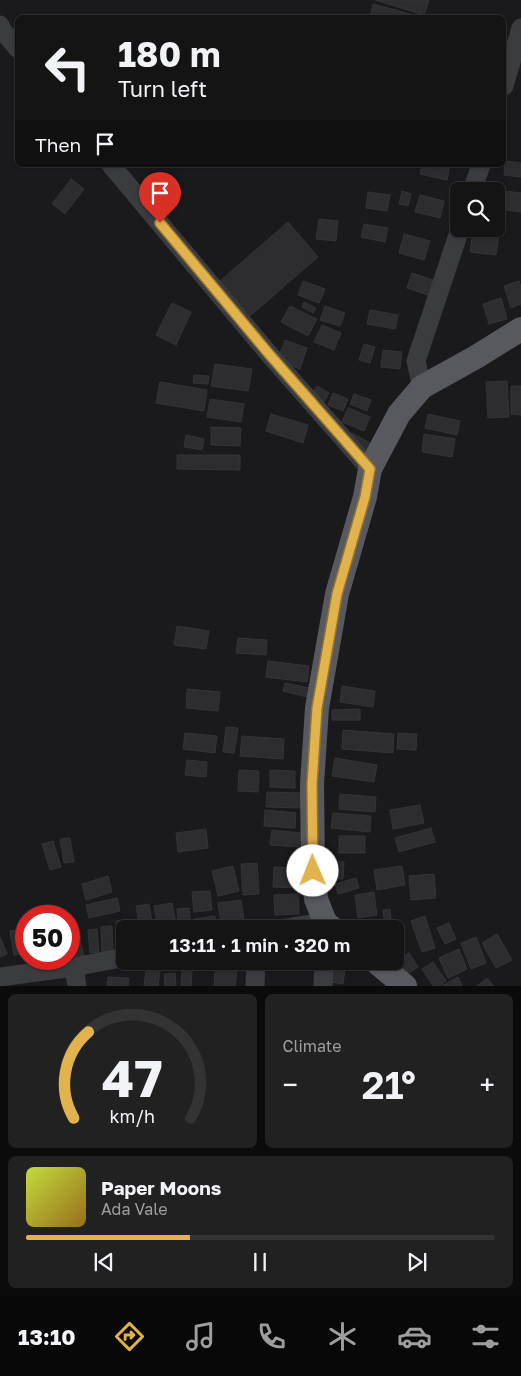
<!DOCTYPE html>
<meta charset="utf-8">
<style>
body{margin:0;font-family:"Golos Text",sans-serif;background:#212122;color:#f1f3f6;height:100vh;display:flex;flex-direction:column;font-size:19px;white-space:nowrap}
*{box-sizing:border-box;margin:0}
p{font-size:16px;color:#9d9ea0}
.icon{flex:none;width:28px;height:28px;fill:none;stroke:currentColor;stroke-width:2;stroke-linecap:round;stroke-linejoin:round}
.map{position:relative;height:986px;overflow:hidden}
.side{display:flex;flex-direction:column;gap:8px;padding:8px;background:#0b0b0c;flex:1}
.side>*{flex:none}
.banner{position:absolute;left:15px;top:15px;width:491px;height:152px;border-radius:8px;box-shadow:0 1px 4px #0004,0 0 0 1px #333334;background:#141415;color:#f1f3f6;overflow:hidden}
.fabs{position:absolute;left:450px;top:182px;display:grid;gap:10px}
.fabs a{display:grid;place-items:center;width:55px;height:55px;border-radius:8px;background:#141415;box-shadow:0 1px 4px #0004,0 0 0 1px #333334;font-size:25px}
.speed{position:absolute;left:15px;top:905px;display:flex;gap:10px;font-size:25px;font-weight:700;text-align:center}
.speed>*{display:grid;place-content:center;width:65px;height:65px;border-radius:50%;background:#141415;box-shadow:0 1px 4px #0004,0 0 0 1px #333334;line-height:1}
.speed .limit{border:8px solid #d22;background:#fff;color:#111}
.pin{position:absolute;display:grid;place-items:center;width:42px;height:42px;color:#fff;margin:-51px -21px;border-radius:50% 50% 50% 0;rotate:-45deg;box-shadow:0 0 5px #0007}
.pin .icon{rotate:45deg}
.me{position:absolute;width:55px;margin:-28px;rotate:359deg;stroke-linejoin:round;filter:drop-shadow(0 0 4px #0008)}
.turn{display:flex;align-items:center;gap:18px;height:105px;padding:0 20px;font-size:22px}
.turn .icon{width:65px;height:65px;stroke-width:2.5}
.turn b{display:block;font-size:35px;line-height:42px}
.then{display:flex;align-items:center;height:48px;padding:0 20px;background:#0003;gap:10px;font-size:19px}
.big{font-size:38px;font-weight:600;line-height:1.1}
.side .widget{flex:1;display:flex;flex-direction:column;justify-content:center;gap:8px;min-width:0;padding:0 18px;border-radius:8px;background:#212122}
.side .dial{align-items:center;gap:0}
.dial svg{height:130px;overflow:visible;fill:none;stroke:#333334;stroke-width:7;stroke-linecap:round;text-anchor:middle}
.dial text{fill:#f1f3f6;stroke:none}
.song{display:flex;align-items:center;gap:15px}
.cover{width:60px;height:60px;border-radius:8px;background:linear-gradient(135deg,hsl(70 70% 55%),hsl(40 70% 35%))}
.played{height:5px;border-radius:2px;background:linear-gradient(90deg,#e2b34c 35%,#333334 35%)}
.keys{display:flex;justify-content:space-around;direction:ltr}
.heat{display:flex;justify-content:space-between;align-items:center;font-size:28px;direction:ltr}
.side .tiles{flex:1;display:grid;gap:8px;grid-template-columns:1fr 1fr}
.widget:last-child{grid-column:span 2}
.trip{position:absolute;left:116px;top:920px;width:288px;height:50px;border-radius:8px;background:#141415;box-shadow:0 1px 4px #0004,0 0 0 1px #333334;font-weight:600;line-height:50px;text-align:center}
.menu{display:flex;height:80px;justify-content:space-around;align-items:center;background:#080808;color:#9d9ea0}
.menu .icon{width:35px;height:35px}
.menu .active{color:#e2b34c}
.menu b{font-size:22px;color:#f1f3f6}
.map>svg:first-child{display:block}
.building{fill:#2d2d30;stroke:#343438}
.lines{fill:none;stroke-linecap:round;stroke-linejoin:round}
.minor{stroke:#3b3c40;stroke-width:19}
.major{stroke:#57595f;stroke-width:24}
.route-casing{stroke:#937431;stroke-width:12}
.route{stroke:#e2b34c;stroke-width:9}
</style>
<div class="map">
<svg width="521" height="986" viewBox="0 0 521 986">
<rect width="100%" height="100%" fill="#1a1a1c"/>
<path class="building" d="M375 0H429L424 15Z
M373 4 425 18H370Z
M505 161 521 163V177L504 175Z
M422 165H450L447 180 420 174Z
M71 179 84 189 65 214 52 204Z
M487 189 521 193V212L496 209V191H487Z
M402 191 411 194 408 206 399 204Z
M368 192 390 195 387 211 366 208Z
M420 195 444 201 440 218 415 212Z
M319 219 338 221 336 241 316 239Z
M288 222 318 257 250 316 220 281Z
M364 224 388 228 385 242 361 237Z
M473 231 499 234 496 255 470 252Z
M404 234 430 241 424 260 399 253Z
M412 273 436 281 431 296 407 288Z
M303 281 325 289 319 303 298 295Z
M519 281 521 287V304L511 308 504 286Z
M501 298 507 319 489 324 483 304Z
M304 302 316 308 313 313 302 307Z
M172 303 191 312 176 345 156 335Z
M290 306 317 319 308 336 281 322Z
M325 306 345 313 340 326 320 320Z
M370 310 398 315 395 329 367 324Z
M322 325 341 333 334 350 314 342Z
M285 340 307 348 300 369 277 361Z
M364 344 375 347 370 363 359 360Z
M383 350 402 352 400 369 381 367Z
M215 364 252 369 248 391 211 386Z
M194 375 209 376 208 384 193 383Z
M507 381 509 417 488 418 486 382Z
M160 382 207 390 204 411 156 403Z
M317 386 329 393 323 404 311 397Z
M511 386H521V415L511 414Z
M333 393 348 399 343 411 328 405Z
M354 394 371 400 367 411 350 404Z
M210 399 244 404 241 422 207 417Z
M348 408 370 417 364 431 342 422Z
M271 414 308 425 303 443 266 431Z
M428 414 460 421 457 435 425 428Z
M211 427 241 428 240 446 211 445Z
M352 433 370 443 365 451 348 440Z
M424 434 455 439 452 457 422 452Z
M186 435 204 439 202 450 184 447Z
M177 455H240V470L177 469Z
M177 626 209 631 206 649 174 645Z
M238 638 267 640 266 655 236 653Z
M268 661 309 666 307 682 266 677Z
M285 683 309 688 307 697 283 691Z
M342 686 375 691 373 707 340 702Z
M187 689 220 692 218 711 186 708Z
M360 709V720H332V710Z
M226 727 238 728 234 753 223 752Z
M343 730 394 734 393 753 342 749Z
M185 733 217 736 215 753 183 749Z
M398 733 417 734 416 750 397 749Z
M242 736 284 739 283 759 240 756Z
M335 758 377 765 374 782 332 776Z
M187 760 207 762 206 777 185 775Z
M239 770 259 771 258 792 238 791Z
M270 770 295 771V788L270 787Z
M267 792 301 793V808L266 807Z
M340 794 376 797 375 812 339 809Z
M420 805 424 823 393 829 390 810Z
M265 810 296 813 295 828 264 826Z
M333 813 371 816 370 832 331 828Z
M431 828 435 842 399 852 395 838Z
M206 829 208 848 178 852 176 833Z
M272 830 300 833 299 847 270 845Z
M339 836H365V853H339Z
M70 838 74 862 64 863 60 839Z
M53 841 61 867 50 870 42 844Z
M329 861 344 862 343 879 328 878Z
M257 863 259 894 243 895 241 864Z
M233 866 239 891 218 896 212 871Z
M402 866 405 885 377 890 374 870Z
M274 867 300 868 299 888 273 887Z
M434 874 436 898 411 900 409 876Z
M108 876 112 892 86 900 82 884Z
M356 878 359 888 338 894 335 884Z
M210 891 212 910 194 912 192 892Z
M374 892 377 915 358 918 355 895Z
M298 894 299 914 275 915 274 895Z
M117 898 120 911 89 918 86 905Z
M241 900 245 927 222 929 218 903Z
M172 903 177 929H158L154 906Z
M149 904 153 928 140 929 136 906Z
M189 908 191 929H179L177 909Z
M390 909 392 929H385L383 910Z
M215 916 216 929H195L194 919Z
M425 916 435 948 422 952 411 921Z
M131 919 132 929H125V947L119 948 116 921Z
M449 923 456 939 445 944 437 928Z
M112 926 113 951 102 952 101 927Z
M23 929 26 953 14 955 10 931Z
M97 929 99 952 90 953 88 930Z
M78 931 84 957 69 960V933Z
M497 934 512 960 496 968 482 943Z
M0 937 7 954 0 957Z
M476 937 486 963 471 969 461 943Z
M459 949 467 969 448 978 439 958Z
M409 953 418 967 406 975 397 960Z
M216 961 238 963 235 986H214Z
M259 961H277L278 969 260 971Z
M329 961H346L343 984 326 981Z
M433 962 446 981 439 986H433L422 969Z
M146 969 160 971 158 986H144Z
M182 970 192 971 191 986H181Z
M175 973 176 986H165L164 974Z
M108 977 129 978 128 986H107Z
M458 977 462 986H442Z
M487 978 494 986H477Z"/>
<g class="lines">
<path class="minor" d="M0 25 2 30 18 49
M504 86 521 28
M111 165 269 354 370 469
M472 191 481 165
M422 387 416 361 460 229
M281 929 325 922V929
M74 967 77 986
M0 977 74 967 125 957
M255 986 256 961
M323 986 324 961"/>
<path class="major" d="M333 929 325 922 316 899 313 871 312 784 317 708 337 594 365 497 370 469 399 414 422 387 476 357 521 329
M375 961 405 986"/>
</g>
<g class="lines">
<g class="route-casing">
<path id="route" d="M160 223 269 354 370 469 365 497 337 594 317 708 312 784 313 871"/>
</g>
<use href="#route" class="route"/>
</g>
</svg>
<div class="fabs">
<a><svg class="icon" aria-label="search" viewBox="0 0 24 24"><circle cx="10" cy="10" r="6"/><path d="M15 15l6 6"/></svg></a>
</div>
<div class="speed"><div class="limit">50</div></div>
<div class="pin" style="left:160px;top:223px;background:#d93025"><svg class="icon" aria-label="arrive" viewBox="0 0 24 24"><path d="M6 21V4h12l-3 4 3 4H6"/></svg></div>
<svg class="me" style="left:313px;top:871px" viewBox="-20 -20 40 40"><circle r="19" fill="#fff"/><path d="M0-13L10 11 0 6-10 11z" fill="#e2b34c"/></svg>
<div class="trip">13:11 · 1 min · 320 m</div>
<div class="banner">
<div class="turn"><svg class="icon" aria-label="left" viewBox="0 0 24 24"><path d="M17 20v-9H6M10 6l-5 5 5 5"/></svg><div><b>180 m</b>Turn left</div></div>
<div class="then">Then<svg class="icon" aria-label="arrive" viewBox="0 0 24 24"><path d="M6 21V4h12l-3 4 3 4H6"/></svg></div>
</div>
</div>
<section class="side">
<div class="tiles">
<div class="widget dial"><svg viewBox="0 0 100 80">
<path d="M14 69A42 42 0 1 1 86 69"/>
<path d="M14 69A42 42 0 0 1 23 16" stroke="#e2b34c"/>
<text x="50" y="56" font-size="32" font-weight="700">47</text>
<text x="50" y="72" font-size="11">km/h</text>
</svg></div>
<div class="widget"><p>Climate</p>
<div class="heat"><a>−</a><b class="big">21°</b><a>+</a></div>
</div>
<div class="widget">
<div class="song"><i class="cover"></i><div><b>Paper Moons</b><p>Ada Vale</p></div></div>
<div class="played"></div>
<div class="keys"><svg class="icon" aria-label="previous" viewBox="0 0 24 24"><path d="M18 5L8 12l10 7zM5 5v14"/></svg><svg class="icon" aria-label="pause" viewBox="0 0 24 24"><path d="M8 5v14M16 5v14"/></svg><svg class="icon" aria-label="next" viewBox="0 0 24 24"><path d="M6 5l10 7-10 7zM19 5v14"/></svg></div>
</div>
</div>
</section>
<nav class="menu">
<b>13:10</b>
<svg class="icon active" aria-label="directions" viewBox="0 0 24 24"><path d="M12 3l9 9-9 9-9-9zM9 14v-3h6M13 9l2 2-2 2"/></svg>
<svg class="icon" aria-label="music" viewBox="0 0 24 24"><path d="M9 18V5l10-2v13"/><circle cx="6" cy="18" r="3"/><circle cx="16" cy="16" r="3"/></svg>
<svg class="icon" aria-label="phone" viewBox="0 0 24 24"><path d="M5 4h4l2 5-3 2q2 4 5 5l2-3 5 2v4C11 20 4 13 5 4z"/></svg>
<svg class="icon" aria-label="climate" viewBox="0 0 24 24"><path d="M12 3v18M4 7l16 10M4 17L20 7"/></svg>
<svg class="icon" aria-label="car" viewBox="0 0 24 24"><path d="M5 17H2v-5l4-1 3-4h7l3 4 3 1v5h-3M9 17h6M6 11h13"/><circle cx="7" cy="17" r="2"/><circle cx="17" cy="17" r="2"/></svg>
<svg class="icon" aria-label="filters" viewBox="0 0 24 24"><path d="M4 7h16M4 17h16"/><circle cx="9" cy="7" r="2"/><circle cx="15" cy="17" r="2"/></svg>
</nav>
